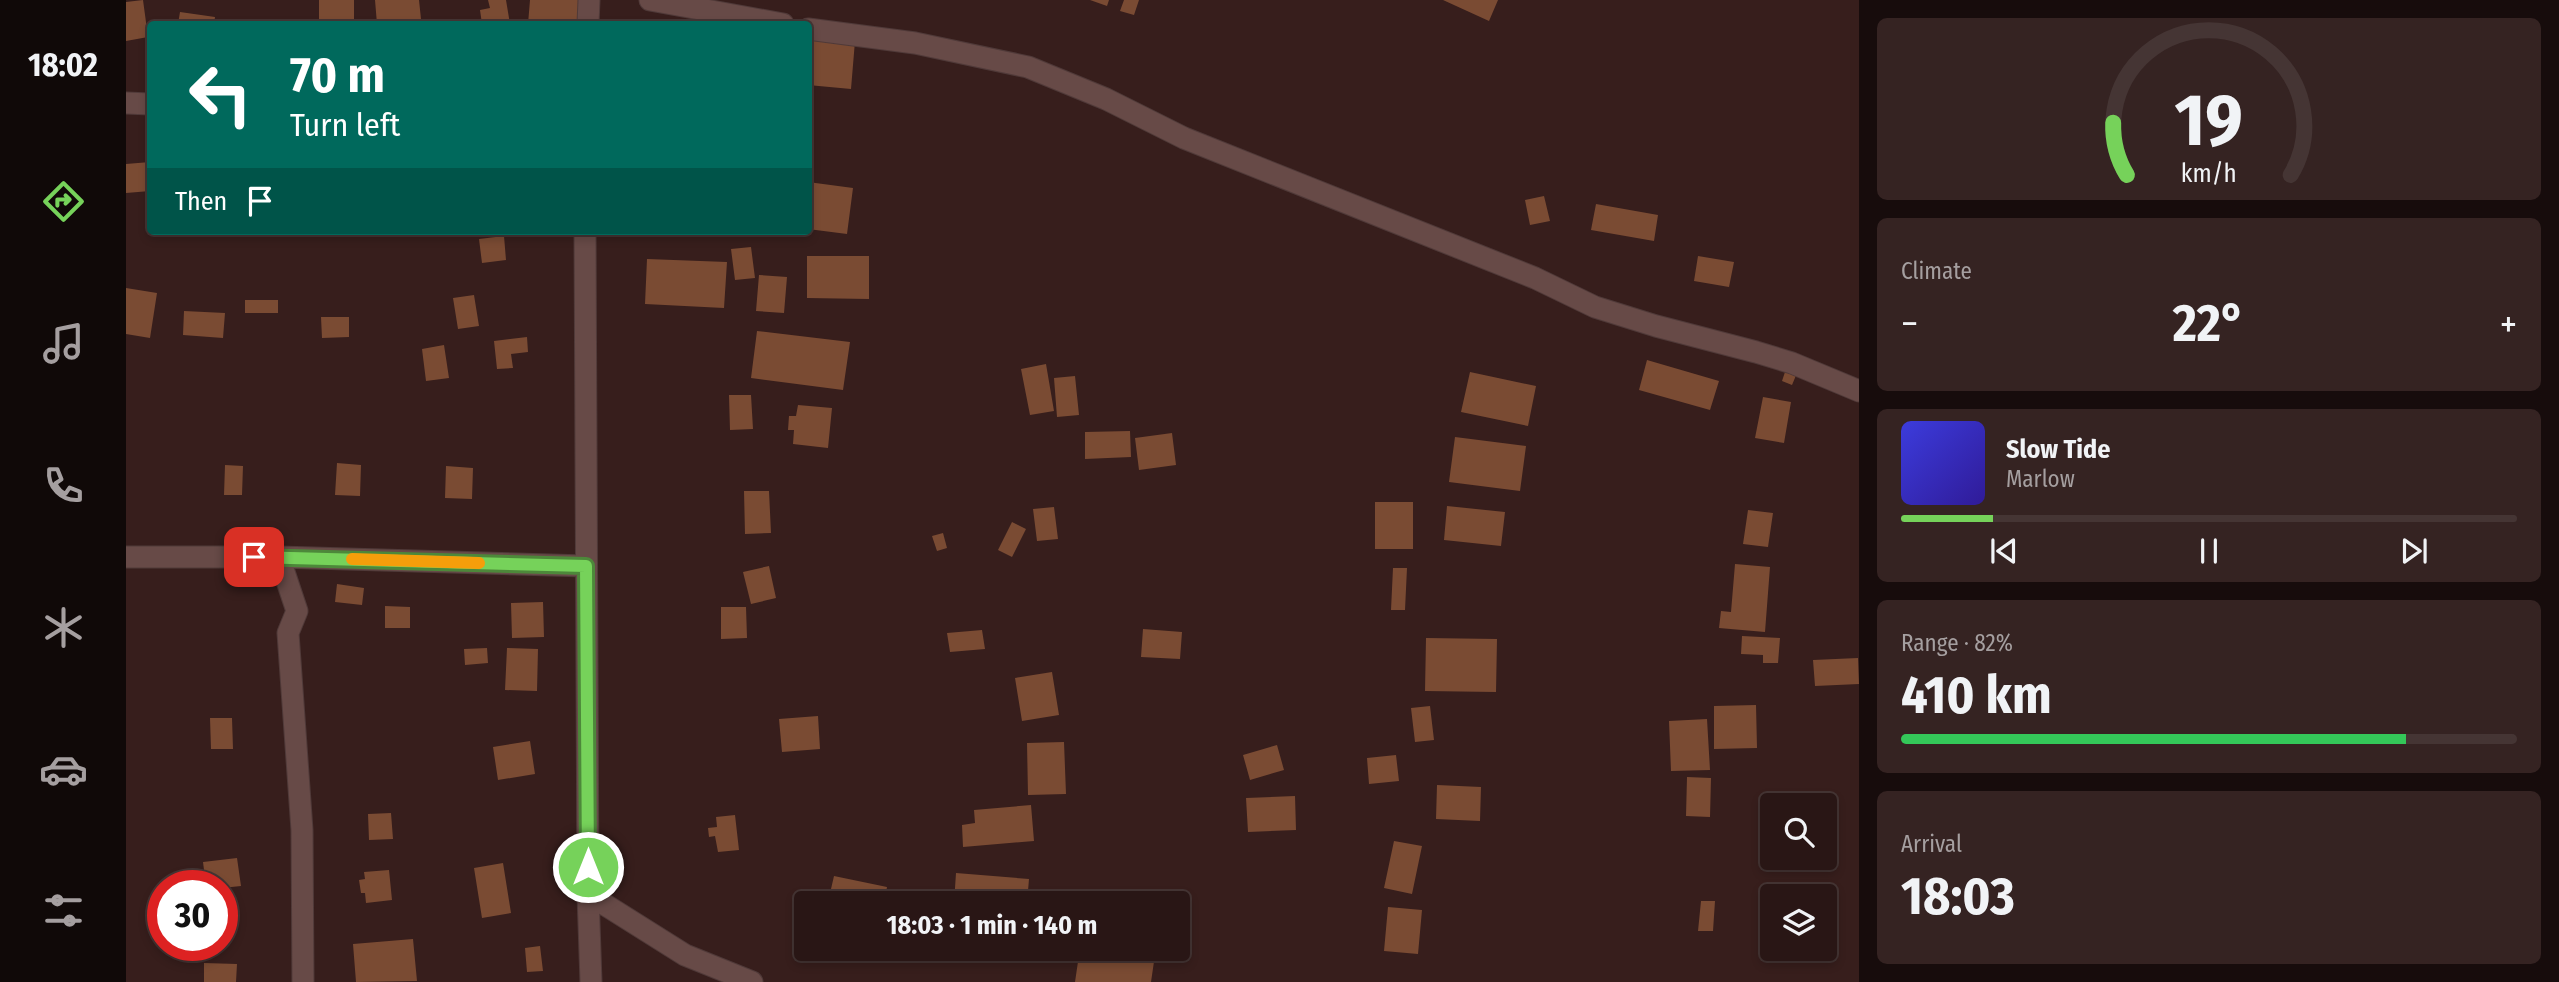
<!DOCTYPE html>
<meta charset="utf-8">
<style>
body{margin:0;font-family:"Fira Sans Condensed",sans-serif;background:#352322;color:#f1f3f6;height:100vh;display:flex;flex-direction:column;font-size:26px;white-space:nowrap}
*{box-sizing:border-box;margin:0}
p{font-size:23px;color:#a59fa0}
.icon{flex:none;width:38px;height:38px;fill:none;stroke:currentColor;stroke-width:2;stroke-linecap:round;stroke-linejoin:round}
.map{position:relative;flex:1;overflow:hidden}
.side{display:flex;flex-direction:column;gap:18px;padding:18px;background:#170c0c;width:700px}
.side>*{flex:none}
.banner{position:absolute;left:21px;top:21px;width:665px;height:214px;border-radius:7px;box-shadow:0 4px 10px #0003,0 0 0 2px #453534;background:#00695c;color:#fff;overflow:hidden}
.controls{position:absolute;left:1634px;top:793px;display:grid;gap:14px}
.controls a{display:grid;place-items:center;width:77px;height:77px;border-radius:7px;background:#291615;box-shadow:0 4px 10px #0003,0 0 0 2px #453534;font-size:35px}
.speed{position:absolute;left:21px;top:870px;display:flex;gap:14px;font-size:35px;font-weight:700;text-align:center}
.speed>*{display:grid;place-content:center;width:91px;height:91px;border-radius:50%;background:#291615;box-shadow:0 4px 10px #0003,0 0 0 2px #453534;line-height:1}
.speed .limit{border:10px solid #d22;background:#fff;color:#111}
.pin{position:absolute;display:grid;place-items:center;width:60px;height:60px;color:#fff;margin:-30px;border-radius:14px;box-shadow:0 4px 10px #0006}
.me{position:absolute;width:77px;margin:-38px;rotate:0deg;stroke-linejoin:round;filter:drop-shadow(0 0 5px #0008)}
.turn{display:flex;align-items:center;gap:24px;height:147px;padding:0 28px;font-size:32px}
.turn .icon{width:91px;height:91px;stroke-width:2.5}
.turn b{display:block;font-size:49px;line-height:60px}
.then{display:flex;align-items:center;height:66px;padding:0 28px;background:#0003;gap:14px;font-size:26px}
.big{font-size:52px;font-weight:700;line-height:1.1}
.side .widget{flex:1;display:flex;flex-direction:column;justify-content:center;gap:10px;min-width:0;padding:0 24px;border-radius:10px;background:#352322}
.side .dial{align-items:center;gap:0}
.dial svg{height:182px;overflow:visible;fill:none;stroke:#453534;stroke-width:7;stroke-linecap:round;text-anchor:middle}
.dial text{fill:#f1f3f6;stroke:none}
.song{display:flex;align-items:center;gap:21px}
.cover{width:84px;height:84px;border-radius:10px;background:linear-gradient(135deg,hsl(240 70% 55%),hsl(250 70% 35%))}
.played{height:7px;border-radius:4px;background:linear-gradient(90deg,#76d25a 15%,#453534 15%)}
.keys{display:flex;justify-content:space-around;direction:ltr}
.heat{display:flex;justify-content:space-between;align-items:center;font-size:38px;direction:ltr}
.charge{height:10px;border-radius:5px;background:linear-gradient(90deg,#34c759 82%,#453534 0)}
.trip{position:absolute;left:668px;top:891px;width:396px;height:70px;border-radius:7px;background:#291615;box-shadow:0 4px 10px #0003,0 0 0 2px #453534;font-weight:700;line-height:70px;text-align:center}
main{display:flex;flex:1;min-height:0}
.dock{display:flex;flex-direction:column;width:126px;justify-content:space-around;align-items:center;background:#100908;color:#a59fa0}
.dock .icon{width:49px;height:49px}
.dock .active{color:#76d25a}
.dock b{font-size:32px;color:#f1f3f6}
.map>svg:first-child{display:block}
.building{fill:#7a4b33}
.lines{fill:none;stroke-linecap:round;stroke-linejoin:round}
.minor-casing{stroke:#503a39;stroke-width:23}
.minor{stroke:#674a47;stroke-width:21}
.route-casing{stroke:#4d883a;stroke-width:18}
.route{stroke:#76d25a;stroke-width:12}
.slow{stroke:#f59e0b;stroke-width:12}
</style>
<main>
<nav class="dock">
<b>18:02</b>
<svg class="icon active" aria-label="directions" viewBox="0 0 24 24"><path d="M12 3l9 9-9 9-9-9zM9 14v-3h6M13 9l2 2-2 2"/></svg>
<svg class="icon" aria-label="music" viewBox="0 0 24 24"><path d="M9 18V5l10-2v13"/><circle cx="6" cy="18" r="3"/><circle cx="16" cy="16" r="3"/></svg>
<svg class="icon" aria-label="phone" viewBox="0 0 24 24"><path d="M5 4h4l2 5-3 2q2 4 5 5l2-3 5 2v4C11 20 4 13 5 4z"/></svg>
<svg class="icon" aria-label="climate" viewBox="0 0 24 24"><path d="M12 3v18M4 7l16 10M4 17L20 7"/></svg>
<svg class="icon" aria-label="car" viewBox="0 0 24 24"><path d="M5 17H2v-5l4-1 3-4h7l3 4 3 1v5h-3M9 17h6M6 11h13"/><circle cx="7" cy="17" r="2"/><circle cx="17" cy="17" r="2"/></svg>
<svg class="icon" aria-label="filters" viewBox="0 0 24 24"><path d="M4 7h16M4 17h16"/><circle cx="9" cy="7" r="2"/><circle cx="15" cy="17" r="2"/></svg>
</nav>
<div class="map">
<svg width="1733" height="982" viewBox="0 0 1733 982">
<rect width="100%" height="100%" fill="#371e1c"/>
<path class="building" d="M17 0 22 37 0 41V2Z
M193 0H228V24H193Z
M249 0H293L295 19 251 24Z
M362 0H380L384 24H356L354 10 364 8Z
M404 0H453L451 24H402Z
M964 0H983L981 6Z
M998 0H1013L1008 15 994 11Z
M1317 0H1372L1363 21Z
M54 12 89 17 88 24H52Z
M682 37 729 41 725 89 682 85Z
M24 162V191L0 193V164Z
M682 182 727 188 721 234 682 229Z
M1418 196 1424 221 1404 225 1399 200Z
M1470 204 1532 215 1528 241 1465 230Z
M378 236 380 260 356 263 353 239Z
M625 247 629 278 609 280 605 249Z
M681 256H743V299L681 298Z
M1572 256 1608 262 1603 287 1568 281Z
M521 259 601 262 598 308 519 304Z
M633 275 661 277 658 313 630 311Z
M0 288 31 293 24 338 0 334Z
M348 295 353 326 332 329 327 298Z
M119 300H152V313H119Z
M58 311 99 313 97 338 57 335Z
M195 317H223V337L196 338Z
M631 331 724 342 717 390 625 378Z
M401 337 402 352 385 354 387 368 371 369 368 341Z
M318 345 323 378 300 381 296 349Z
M1521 360 1593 381 1584 410 1513 390Z
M920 364 928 411 904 415 895 369Z
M1660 369 1671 373 1666 385 1656 381Z
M1344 372 1410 386 1402 426 1335 412Z
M949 376 953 415 931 417 928 378Z
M603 395H625L627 429 604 430Z
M1637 397 1665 402 1658 443 1629 438Z
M672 405 706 408 702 448 667 444 668 430H662L663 416H670Z
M1004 431 1005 457 959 459V432Z
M1046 433 1050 465 1013 470 1009 438Z
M1329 437 1400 446 1394 491 1323 482Z
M211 463 235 465 234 496 209 495Z
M99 465 117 466 116 495H98Z
M320 466 347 468 346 499 319 498Z
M618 491H643L645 533 619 534Z
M1249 502H1287V549H1249Z
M1321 506 1379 512 1375 546 1318 540Z
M928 507 932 539 911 541 907 509Z
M1622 510 1647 513 1642 547 1617 544Z
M886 522 900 529 886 557 872 550Z
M817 533 821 548 811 551 806 536Z
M1609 564 1644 567 1639 632 1593 628 1595 611 1605 612Z
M643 566 650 598 625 604 617 572Z
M1267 568H1281L1279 610H1265Z
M211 584 238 588 236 605 209 602Z
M417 602 418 637 386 638 385 603Z
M259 606 284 607V628H259Z
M595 607H620L621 638 595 639Z
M1017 629 1056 632 1054 659 1015 657Z
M856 630 859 649 824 652 821 633Z
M1616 636 1654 638 1652 663H1637V655L1615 654Z
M1300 638 1371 639 1370 692 1299 691Z
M361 648 362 663 339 665 338 649Z
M381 648 412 649 411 691 379 690Z
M1732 658 1733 684 1689 686 1687 660Z
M926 672 933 715 896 721 889 678Z
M1630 705 1631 748 1588 749V706Z
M1304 706 1308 740 1289 742 1285 708Z
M692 716 694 749 656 752 653 719Z
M84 718H106L107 749H85Z
M1581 719 1584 770 1545 771 1543 721Z
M404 741 409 774 372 780 367 747Z
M938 742 940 794 902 795 901 743Z
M1151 745 1158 770 1124 780 1117 755Z
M1270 755 1273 781 1243 784 1241 758Z
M1561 777 1585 778 1584 817 1560 816Z
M1311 785 1355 787 1354 821 1310 819Z
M1169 796 1170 830 1122 832 1120 798Z
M905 805 908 841 837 847 836 825 849 823 848 810Z
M265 813 267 839 243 840 242 814Z
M609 815 613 850 592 852 589 836 583 837 582 828 591 827 590 817Z
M1268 841 1296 846 1286 894 1258 888Z
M111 858 115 886 96 888V886H80L77 862Z
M377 863 385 913 356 918 348 868Z
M263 870 266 900 240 903 239 893H235L233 880 239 879 238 872Z
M830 873 903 879 901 903H828Z
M708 876 761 887 758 903 702 902Z
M1575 901H1589L1587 931H1572Z
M1262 907 1296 910 1292 954 1258 951Z
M287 939 291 981 230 982 227 944Z
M414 946 417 971 401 972 399 948Z
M954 948H1030L1025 982H949Z
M78 963 111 964 110 982H78Z"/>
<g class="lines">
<g class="minor-casing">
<path id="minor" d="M524 0 657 24
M462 24 463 0
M682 29 789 43 902 67 980 99 1058 138 1409 278 1469 307 1530 326 1630 352 1666 363 1733 391
M0 103 24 104
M459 231 462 894 465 982
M0 557H153L460 566
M153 557 171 611 162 633 176 830 177 982
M462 894 559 955 626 982"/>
</g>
<use href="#minor" class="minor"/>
</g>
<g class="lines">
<g class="route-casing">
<path id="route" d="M128 557 460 566 462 867"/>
</g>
<use href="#route" class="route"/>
<path class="slow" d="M226 559 353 563"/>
</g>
</svg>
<div class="controls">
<a><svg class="icon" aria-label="search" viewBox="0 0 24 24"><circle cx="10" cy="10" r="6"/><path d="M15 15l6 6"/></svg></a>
<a><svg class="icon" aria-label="layers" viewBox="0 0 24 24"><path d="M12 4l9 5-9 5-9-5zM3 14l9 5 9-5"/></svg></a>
</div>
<div class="speed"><div class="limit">30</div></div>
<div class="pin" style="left:128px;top:557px;background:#d93025"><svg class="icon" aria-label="arrive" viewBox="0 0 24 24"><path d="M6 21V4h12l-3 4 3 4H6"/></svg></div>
<svg class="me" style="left:462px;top:867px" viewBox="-20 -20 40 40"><circle r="17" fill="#76d25a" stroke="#fff" stroke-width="3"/><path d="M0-11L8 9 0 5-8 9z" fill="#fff"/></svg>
<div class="trip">18:03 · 1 min · 140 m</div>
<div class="banner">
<div class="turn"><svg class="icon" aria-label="left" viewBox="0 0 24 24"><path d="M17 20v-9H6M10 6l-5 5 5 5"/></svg><div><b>70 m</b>Turn left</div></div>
<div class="then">Then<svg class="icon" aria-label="arrive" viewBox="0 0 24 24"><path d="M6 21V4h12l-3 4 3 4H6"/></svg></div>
</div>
</div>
<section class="side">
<div class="widget dial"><svg viewBox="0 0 100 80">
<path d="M14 69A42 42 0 1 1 86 69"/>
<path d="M14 69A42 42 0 0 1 8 46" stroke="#76d25a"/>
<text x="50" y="56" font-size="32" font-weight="700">19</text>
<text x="50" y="72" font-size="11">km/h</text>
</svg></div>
<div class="widget"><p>Climate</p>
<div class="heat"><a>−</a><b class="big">22°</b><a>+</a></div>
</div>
<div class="widget">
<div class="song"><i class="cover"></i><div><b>Slow Tide</b><p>Marlow</p></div></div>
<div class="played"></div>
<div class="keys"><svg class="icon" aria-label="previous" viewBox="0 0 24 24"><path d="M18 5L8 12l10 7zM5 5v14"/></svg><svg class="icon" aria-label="pause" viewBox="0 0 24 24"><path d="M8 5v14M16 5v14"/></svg><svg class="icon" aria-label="next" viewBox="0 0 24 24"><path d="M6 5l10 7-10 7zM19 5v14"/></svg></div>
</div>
<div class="widget"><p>Range · 82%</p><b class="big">410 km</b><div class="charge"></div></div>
<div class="widget"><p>Arrival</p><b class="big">18:03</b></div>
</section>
</main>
